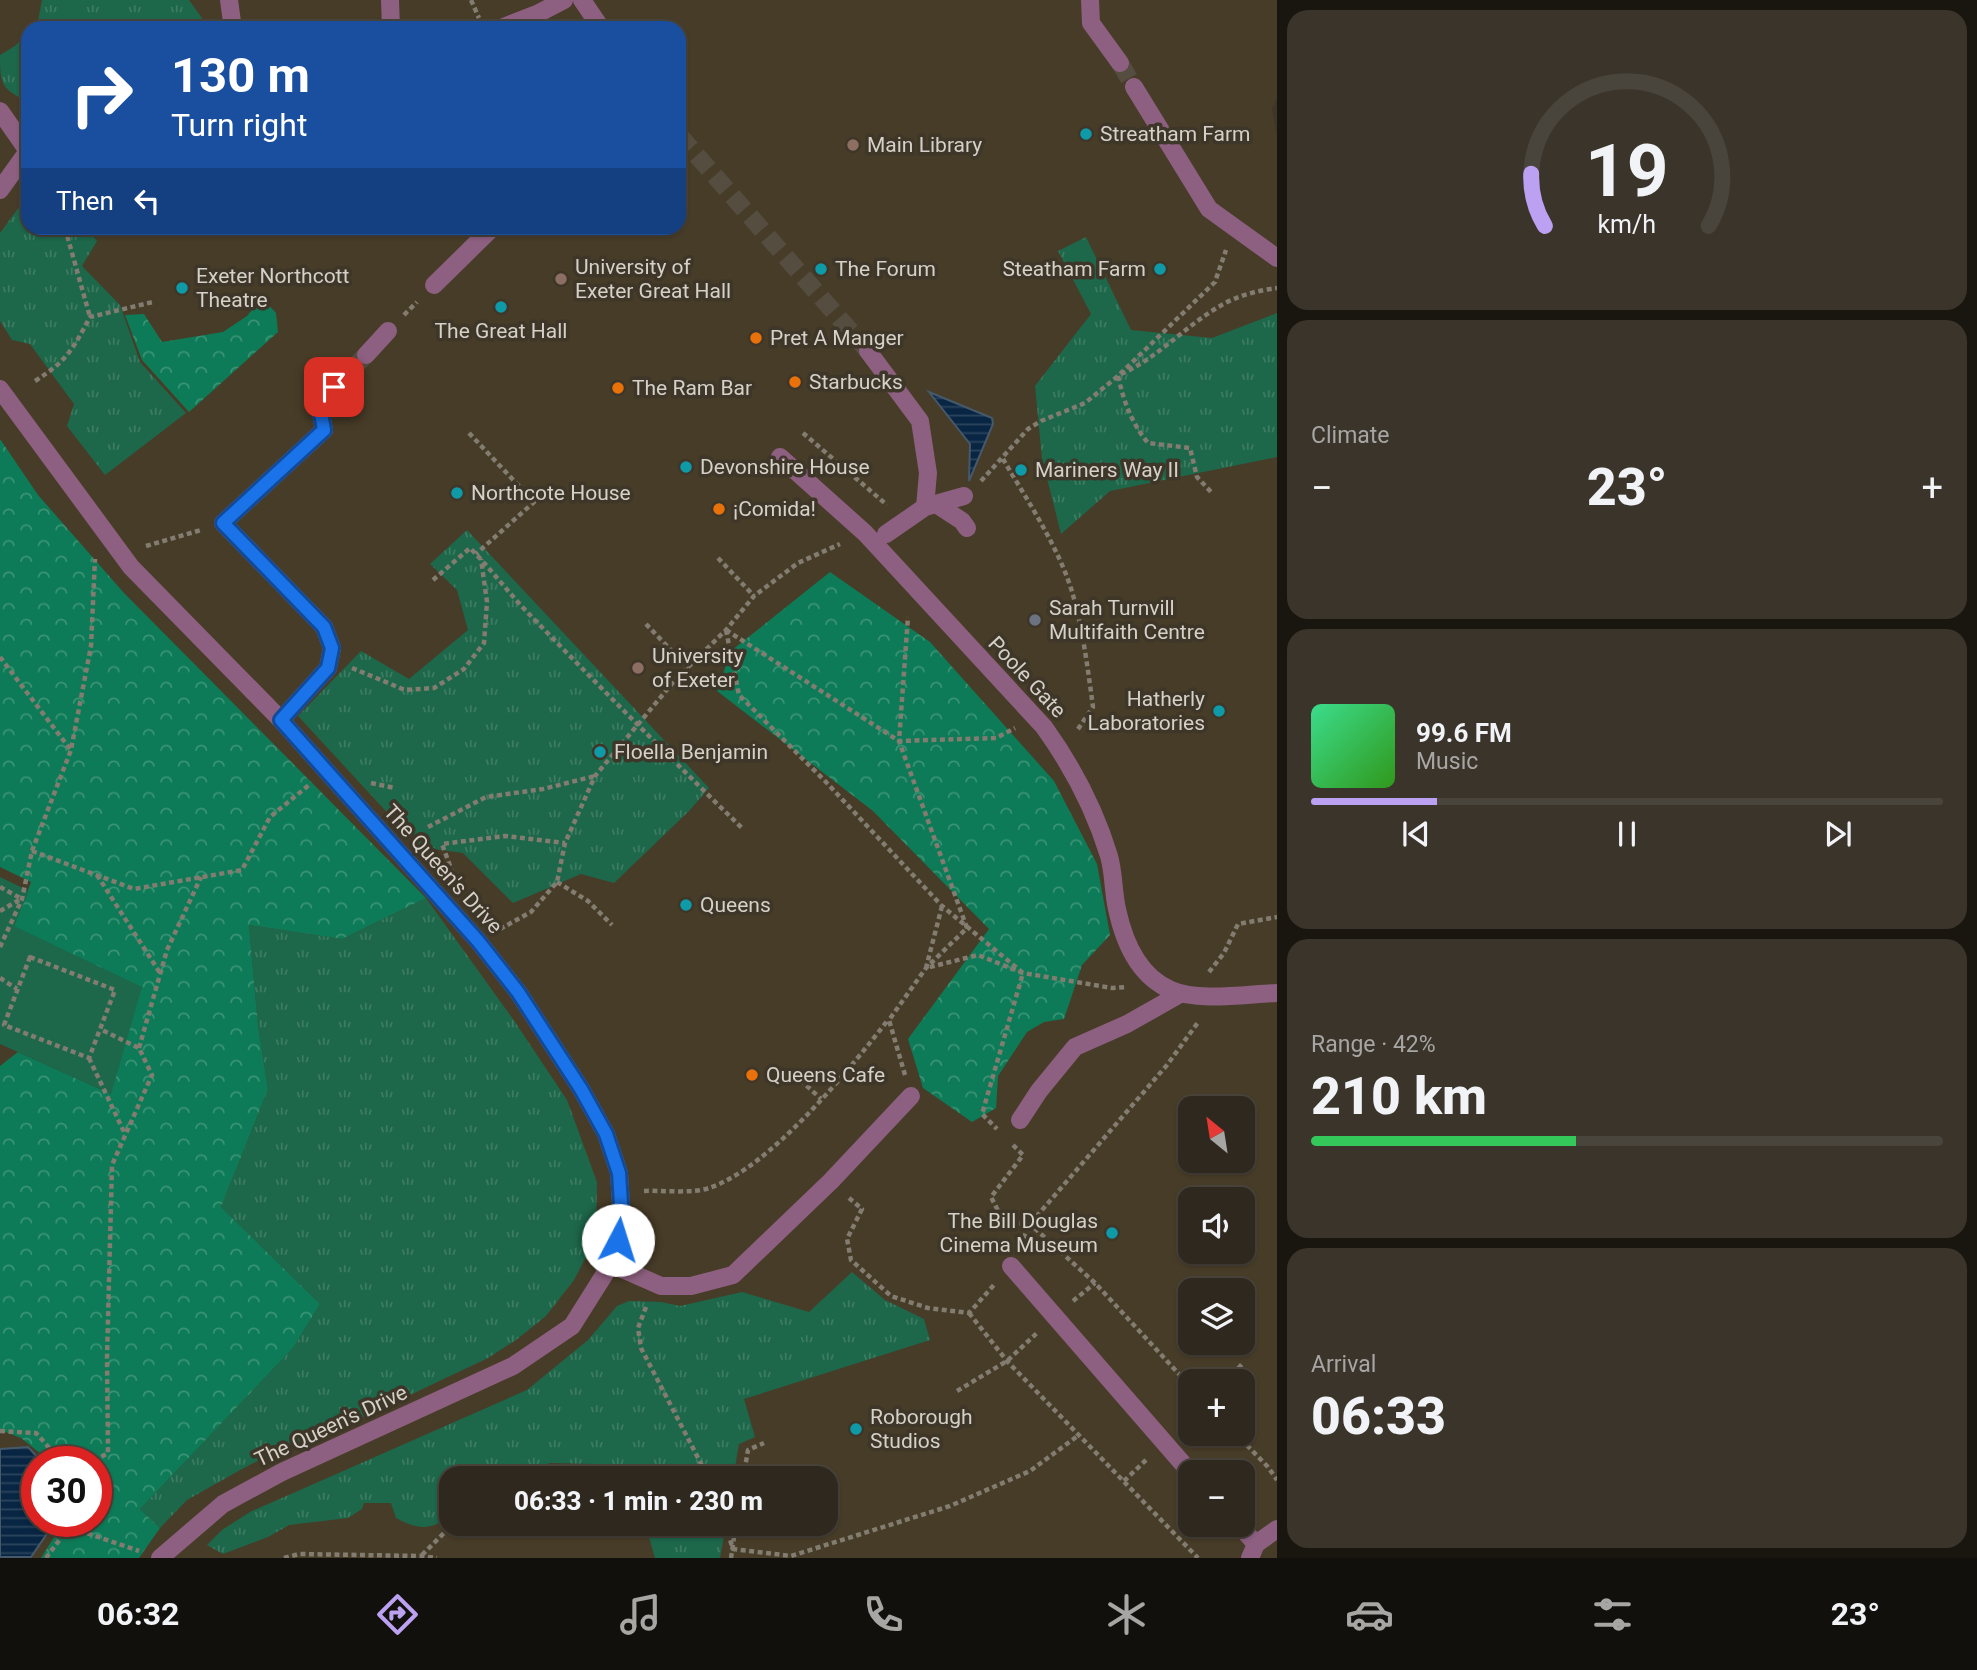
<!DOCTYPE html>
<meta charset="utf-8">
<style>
body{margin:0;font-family:Roboto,sans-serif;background:#3a342b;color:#f1f3f6;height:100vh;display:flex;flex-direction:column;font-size:26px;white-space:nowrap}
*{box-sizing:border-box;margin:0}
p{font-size:23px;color:#a7a6a4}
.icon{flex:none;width:38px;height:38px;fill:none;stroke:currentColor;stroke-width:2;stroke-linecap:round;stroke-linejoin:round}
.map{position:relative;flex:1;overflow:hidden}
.details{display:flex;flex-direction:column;gap:10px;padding:10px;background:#191610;width:700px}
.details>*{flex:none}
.banner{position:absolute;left:21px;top:21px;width:665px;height:214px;border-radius:21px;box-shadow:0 2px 5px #0004,0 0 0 2px #49443c;background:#1a4fa0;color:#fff;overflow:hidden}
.needle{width:46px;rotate:330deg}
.fabs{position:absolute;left:1178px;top:1096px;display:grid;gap:14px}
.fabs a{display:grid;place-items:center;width:77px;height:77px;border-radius:14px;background:#2e281e;box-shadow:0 2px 5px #0004,0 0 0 2px #49443c;font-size:35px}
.speed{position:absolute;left:21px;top:1446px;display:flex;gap:14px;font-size:35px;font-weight:700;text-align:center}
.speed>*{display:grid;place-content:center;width:91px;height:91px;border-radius:50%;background:#2e281e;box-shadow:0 2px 5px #0004,0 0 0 2px #49443c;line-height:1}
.speed .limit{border:10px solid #d22;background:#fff;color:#111}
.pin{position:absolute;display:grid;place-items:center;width:60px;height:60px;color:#fff;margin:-30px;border-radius:14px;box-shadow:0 4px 10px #0006}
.me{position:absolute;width:77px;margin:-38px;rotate:5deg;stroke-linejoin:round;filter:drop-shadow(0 0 5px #0008)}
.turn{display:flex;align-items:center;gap:24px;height:147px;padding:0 35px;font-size:32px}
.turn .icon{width:91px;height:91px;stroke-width:2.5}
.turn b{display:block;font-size:49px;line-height:60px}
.then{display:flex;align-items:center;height:66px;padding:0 35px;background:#0003;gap:14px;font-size:26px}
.big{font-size:52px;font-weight:800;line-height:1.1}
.details .widget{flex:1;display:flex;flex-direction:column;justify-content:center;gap:10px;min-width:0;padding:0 24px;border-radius:21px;background:#3a342b}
.details .dial{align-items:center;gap:0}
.dial svg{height:182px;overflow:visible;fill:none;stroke:#49443c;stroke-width:7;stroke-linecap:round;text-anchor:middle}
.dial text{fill:#f1f3f6;stroke:none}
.song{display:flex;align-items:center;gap:21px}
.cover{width:84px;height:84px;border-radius:10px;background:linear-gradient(135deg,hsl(150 70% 55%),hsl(110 70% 35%))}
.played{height:7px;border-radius:4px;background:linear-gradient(90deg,#bca0f2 20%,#49443c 20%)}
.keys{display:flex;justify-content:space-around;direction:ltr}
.heat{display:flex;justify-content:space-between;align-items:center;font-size:38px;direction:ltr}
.charge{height:10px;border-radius:5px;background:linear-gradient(90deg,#34c759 42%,#49443c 0)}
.trip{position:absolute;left:439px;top:1466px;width:399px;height:70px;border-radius:21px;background:#2e281e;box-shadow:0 2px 5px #0004,0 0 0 2px #49443c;font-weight:800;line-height:70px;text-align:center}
.dock{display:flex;height:112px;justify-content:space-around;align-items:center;background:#12100c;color:#a7a6a4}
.dock .icon{width:49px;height:49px}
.dock .selected{color:#bca0f2}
.dock b{font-size:32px;color:#f1f3f6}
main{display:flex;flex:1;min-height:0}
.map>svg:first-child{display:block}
.built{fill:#473c27;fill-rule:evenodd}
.grass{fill:url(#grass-tufts)}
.forest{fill:url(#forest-crowns)}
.green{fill:#1d674b}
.water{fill:url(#water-rules);stroke:#46596b;stroke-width:2}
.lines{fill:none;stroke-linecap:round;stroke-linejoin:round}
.minor-tunnel{stroke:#554d40;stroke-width:18;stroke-dasharray:18 9;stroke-linecap:butt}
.path{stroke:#837c71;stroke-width:4.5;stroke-dasharray:5 3.5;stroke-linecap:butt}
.minor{stroke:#8d5f80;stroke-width:18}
.route-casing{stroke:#114b97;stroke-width:18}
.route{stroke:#1a73e8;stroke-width:12}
.culture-dot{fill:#0f9aa8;stroke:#3e3628;stroke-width:2.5}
.education-dot{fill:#8d6e63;stroke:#3e3628;stroke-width:2.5}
.food-dot{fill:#e8710a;stroke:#3e3628;stroke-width:2.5}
.worship-dot{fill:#6b7280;stroke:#3e3628;stroke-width:2.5}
.labels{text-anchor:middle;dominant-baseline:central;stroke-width:7;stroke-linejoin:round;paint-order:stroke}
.poi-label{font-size:21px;fill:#d5d0c8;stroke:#3e3628;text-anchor:start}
.street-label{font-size:21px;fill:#d5d0c8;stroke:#3e3628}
</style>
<main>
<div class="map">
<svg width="1277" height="1558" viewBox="0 0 1277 1558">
<defs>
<pattern id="grass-tufts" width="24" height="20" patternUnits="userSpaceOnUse" patternTransform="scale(1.75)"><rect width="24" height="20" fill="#1d674b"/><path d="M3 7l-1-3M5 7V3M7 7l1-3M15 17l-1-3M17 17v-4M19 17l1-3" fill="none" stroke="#3d7c63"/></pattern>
<pattern id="forest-crowns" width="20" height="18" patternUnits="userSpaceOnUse" patternTransform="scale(1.75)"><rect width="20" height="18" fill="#0d7b57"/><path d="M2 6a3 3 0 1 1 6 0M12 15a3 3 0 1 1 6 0" fill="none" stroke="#3b9375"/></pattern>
<pattern id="water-rules" width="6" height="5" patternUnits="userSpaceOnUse" patternTransform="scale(1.75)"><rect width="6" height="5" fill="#082643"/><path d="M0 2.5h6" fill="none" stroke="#2b445d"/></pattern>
</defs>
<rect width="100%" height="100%" fill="#3e3628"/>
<path class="built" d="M0 0H1277V98L1272 108 1277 136V1558H0ZM28 28H679V228H28ZM1190 1108H1242V1160H1190ZM1190 1199H1242V1251H1190ZM1190 1290H1242V1342H1190ZM1190 1381H1242V1433H1190ZM37 1461H96V1521H37ZM1190 1472H1242V1524H1190ZM452 1479H826V1524H452Z"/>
<path class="grass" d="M42 0H189L209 28H31L38 21Z
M28 32V101C1 90 0 83 0 55L15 46Z
M28 195V228H86L97 241 82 266 120 305 140 362 186 413 105 475 67 426 74 404 30 344 12 340 0 321V233Z
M1086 237 1131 330 1212 338 1277 313V457L1110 491 1061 534 1042 458 1035 386 1091 314 1058 251Z
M467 530 709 788 689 811 614 883 581 874 513 903 463 853 419 847 298 716 361 651 409 679 468 630 457 590 430 564Z
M426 898 515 1022 567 1100 597 1182 596 1232 588 1253 574 1280 546 1316 516 1340 488 1358 353 1422 287 1446 242 1469 187 1500 160 1528 140 1509 293 1348 320 1304 221 1207 268 1089 258 1026 249 925 342 939Z
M852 1272 885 1300 924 1319 930 1340 744 1399 755 1437 739 1444 733 1479H594L593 1464 549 1463 543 1474 513 1479H452L451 1515C430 1531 419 1530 396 1518L391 1503H364L362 1509 348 1518 289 1525 268 1537 223 1554 207 1545 222 1530 250 1512 527 1390 588 1340 617 1306 629 1301 661 1302 680 1306 742 1292 809 1312Z
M641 1524H726L720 1558H655L648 1534Z"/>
<path class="forest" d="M262 298 276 313 278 332 189 412 142 360 125 315 144 314 162 342 223 332 247 316Z
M0 439 38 495 124 593 426 898 342 939 249 925 258 1026 268 1089 221 1207 320 1304 293 1348 140 1509 160 1528 139 1558H41L64 1521H96V1461H50L21 1438 0 1430V1066L18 1052 111 1094 14 926 31 882 0 867Z
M830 572 930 642 1054 781 1097 864 1110 935 1082 965 1064 1019 1044 1022 1027 1032 998 1076 996 1108 972 1122 923 1088 908 1039 989 929 873 811 717 691 731 651Z"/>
<path class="green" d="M0 877 29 891 14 926 142 987 111 1094 0 1044Z"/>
<path class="water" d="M929 392 992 418 993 424 969 481 970 444Z
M28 1447 41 1461H37V1521L55 1522 31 1557H0V1449Z"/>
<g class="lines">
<path class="minor-tunnel" d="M1120 63 1134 87
M679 135 868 351
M334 387 366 355"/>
<path class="path" d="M471 0 479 18
M65 228 90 317
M404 315 417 302
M1121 374C1158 358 1185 326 1220 306 1236 296 1259 290 1277 288
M1118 376C1124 402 1131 422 1148 443L1190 448 1197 477 1212 493
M35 381C67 361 73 349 90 317L153 302
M469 433 534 502 476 554
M803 433 887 505
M1003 459C1027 500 1060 549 1073 595 1083 631 1088 670 1093 707L1076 732
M981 481 1028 429 1041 421 1085 403 1118 376 1215 282 1226 250
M146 546 201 530
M718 558 754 596
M433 580 470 548C492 570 510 595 531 616 601 688 671 759 743 829
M646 624 688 668
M726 630 739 695 825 781 942 906 1023 973 982 1114 997 1129
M726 630 899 741 996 738 1015 728
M0 657 70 749
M352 668 405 690 434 688 464 669 484 643 487 602 481 559
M371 783 395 788
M428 827 486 797 543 789 595 776
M32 851 134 889 242 870 270 817 309 785
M453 874 442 844 505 836 565 843
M97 875 160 973
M557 882 588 901 612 925
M0 887 22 899
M942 906 926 968 978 955 1023 973 1112 988 1126 987
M0 911 21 899
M500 929 531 912 557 882 565 843 595 776 675 680 726 630 754 596 798 563 840 544
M0 947 22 899 32 851 71 750 91 646 95 559
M30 957 115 990 89 1058 4 1025Z
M1209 972 1224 953 1238 924 1277 917
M0 978 17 989
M139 1048 167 950 201 877
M89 1058 125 1134
M794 1074 821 1099
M905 1075 889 1020 926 968 967 928 899 741 908 617
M1013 1145 1023 1155 991 1197 1004 1222 1030 1224 1095 1283 1190 1386
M644 1191C662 1190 692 1194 709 1188 770 1168 848 1071 888 1020
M849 1198 862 1209 847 1239 851 1260 891 1296 928 1308 969 1313 994 1285
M1020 1246 1030 1224 1167 1065 1199 1021
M1073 1301 1095 1283
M646 1307 638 1328 641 1348 709 1479
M969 1313 1007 1361 1198 1558
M1227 1381 1243 1363
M957 1391 1007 1361 1038 1332
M1181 1427 1190 1418
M0 1431 36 1433 61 1461
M1235 1433 1268 1467 1277 1480
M94 1461 108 1453 107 1358 112 1165 152 1075 139 1048 100 1029
M743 1479 748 1450 764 1443
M1124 1481 1146 1460
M69 1521V1527L139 1551
M725 1524 733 1549 791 1556 950 1506 1030 1471 1079 1435
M422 1555 453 1524
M46 1558 69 1527
M284 1558 299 1554 421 1556 437 1558
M731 1558 736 1524"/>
<path class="minor" d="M229 0 232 22 230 28
M390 0 391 28
M582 0 601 28
M1090 0 1091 23 1120 63
M501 28 539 13 564 0
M1134 87 1209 209 1277 258
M0 111 28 151
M0 190 28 151
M434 285 492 228
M868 351 920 421 928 473 925 507
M366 355 388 331
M0 389 131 567 281 720 478 941 518 992 581 1089 606 1134 619 1173 622 1219 618 1240 611 1264 572 1326 513 1366 282 1472 223 1504 160 1558
M780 457 865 533 1044 727C1072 766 1095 810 1109 856 1114 873 1113 892 1117 909 1124 942 1138 976 1171 990 1198 1002 1247 994 1277 993
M936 504 962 521 967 528
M886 534 925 507 964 496
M281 720 328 668 332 648 324 627 223 523 324 430 319 402 334 387
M1020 1120 1039 1091 1075 1047 1127 1024 1180 994
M611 1264 661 1286H691L733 1275 831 1181 911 1096
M1011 1266 1190 1472
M1238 1524 1256 1544
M1250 1558 1256 1544 1277 1529"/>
</g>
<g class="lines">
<g class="route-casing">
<path id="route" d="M334 387 319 402 324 430 223 523 324 627 332 648 328 668 281 720 478 941 518 992 581 1089 606 1134 619 1173 622 1219 618 1240"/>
</g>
<use href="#route" class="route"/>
</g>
<g class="culture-dot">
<circle cx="1086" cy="134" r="7"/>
<circle cx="821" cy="269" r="7"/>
<circle cx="1160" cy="269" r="7"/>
<circle cx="182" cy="288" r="7"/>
<circle cx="501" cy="307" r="7"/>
<circle cx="686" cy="467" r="7"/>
<circle cx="1021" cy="470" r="7"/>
<circle cx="457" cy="493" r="7"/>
<circle cx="1219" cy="711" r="7"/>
<circle cx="600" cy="752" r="7"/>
<circle cx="686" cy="905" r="7"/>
<circle cx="1112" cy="1233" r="7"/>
<circle cx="856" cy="1429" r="7"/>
</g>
<g class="education-dot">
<circle cx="853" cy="145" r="7"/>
<circle cx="561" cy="279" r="7"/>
<circle cx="638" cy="668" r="7"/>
</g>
<g class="food-dot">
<circle cx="756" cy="338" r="7"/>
<circle cx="795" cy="382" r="7"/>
<circle cx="618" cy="388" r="7"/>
<circle cx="719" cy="509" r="7"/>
<circle cx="752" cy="1075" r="7"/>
</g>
<circle class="worship-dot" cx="1035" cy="620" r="7"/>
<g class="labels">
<g class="poi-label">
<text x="1100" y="134">Streatham Farm</text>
<text x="867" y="145">Main Library</text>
<text x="575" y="267">University of<tspan x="575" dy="24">Exeter Great Hall</tspan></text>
<text x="835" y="269">The Forum</text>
<text x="1146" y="269" text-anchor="end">Steatham Farm</text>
<text x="196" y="276">Exeter Northcott<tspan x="196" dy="24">Theatre</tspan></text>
<text x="501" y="331" text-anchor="middle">The Great Hall</text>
<text x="770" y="338">Pret A Manger</text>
<text x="809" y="382">Starbucks</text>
<text x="632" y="388">The Ram Bar</text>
<text x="700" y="467">Devonshire House</text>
<text x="1035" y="470">Mariners Way II</text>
<text x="471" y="493">Northcote House</text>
<text x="733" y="509">¡Comida!</text>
<text x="1049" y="608">Sarah Turnvill<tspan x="1049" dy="24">Multifaith Centre</tspan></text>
<text x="652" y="656">University<tspan x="652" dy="24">of Exeter</tspan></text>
<text x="1205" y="699" text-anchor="end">Hatherly<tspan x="1205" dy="24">Laboratories</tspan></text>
<text x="614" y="752">Floella Benjamin</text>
<text x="700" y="905">Queens</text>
<text x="766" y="1075">Queens Cafe</text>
<text x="1098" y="1221" text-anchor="end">The Bill Douglas<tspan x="1098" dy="24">Cinema Museum</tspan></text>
<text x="870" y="1417">Roborough<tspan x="870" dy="24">Studios</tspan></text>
</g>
<g class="street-label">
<text transform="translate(1027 677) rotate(47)">Poole Gate</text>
<text transform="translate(443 869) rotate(48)">The Queen's Drive</text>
<text transform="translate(331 1426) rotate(-25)">The Queen's Drive</text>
</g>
</g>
</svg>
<div class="fabs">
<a><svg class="needle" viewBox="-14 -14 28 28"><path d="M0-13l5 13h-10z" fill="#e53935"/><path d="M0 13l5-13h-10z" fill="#a7a6a4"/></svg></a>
<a><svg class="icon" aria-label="sound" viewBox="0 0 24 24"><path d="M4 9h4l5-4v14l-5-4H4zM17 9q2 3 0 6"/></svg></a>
<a><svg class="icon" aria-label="layers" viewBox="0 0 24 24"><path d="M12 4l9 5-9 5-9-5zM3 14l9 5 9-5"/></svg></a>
<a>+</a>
<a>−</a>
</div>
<div class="speed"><div class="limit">30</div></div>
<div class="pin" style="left:334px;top:387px;background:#d93025"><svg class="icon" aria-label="arrive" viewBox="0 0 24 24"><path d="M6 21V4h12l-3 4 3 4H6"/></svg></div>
<svg class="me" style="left:618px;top:1240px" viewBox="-20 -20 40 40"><circle r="19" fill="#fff"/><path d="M0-13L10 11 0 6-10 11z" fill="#1a73e8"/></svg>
<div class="trip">06:33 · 1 min · 230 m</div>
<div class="banner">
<div class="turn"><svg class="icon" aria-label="right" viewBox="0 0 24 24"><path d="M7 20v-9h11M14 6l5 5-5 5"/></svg><div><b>130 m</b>Turn right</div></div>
<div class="then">Then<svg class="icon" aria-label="left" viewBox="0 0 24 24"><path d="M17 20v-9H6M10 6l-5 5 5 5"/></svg></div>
</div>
</div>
<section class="details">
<div class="widget dial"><svg viewBox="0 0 100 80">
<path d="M14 69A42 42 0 1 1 86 69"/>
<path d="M14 69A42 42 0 0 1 8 46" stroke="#bca0f2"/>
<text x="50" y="56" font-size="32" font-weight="700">19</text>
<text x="50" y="72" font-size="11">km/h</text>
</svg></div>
<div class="widget"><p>Climate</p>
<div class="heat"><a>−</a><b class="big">23°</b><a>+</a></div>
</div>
<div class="widget">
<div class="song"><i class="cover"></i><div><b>99.6 FM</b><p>Music</p></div></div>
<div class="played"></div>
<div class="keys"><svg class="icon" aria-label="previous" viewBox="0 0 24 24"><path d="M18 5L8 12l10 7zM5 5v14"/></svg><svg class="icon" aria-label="pause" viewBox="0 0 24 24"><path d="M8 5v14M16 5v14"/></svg><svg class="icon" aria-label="next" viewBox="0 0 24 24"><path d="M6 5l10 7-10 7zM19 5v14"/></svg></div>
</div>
<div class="widget"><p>Range · 42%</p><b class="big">210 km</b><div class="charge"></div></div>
<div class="widget"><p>Arrival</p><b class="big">06:33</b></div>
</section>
</main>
<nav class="dock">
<b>06:32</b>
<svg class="icon selected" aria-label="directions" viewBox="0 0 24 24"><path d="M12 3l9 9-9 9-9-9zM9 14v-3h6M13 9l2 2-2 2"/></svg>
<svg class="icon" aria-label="music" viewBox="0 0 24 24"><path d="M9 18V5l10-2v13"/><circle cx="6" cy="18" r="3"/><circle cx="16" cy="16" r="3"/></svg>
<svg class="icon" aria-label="phone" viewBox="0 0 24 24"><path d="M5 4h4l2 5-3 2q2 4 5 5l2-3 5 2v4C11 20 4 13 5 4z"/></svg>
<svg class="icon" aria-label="climate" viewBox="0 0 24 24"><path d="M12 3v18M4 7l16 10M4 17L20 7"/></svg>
<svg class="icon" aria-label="car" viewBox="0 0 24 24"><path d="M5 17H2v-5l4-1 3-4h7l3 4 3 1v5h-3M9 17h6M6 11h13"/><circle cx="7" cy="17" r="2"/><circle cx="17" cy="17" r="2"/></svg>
<svg class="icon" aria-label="filters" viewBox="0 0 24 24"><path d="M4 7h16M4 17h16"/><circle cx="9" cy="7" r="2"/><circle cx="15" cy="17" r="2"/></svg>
<b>23°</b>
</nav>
